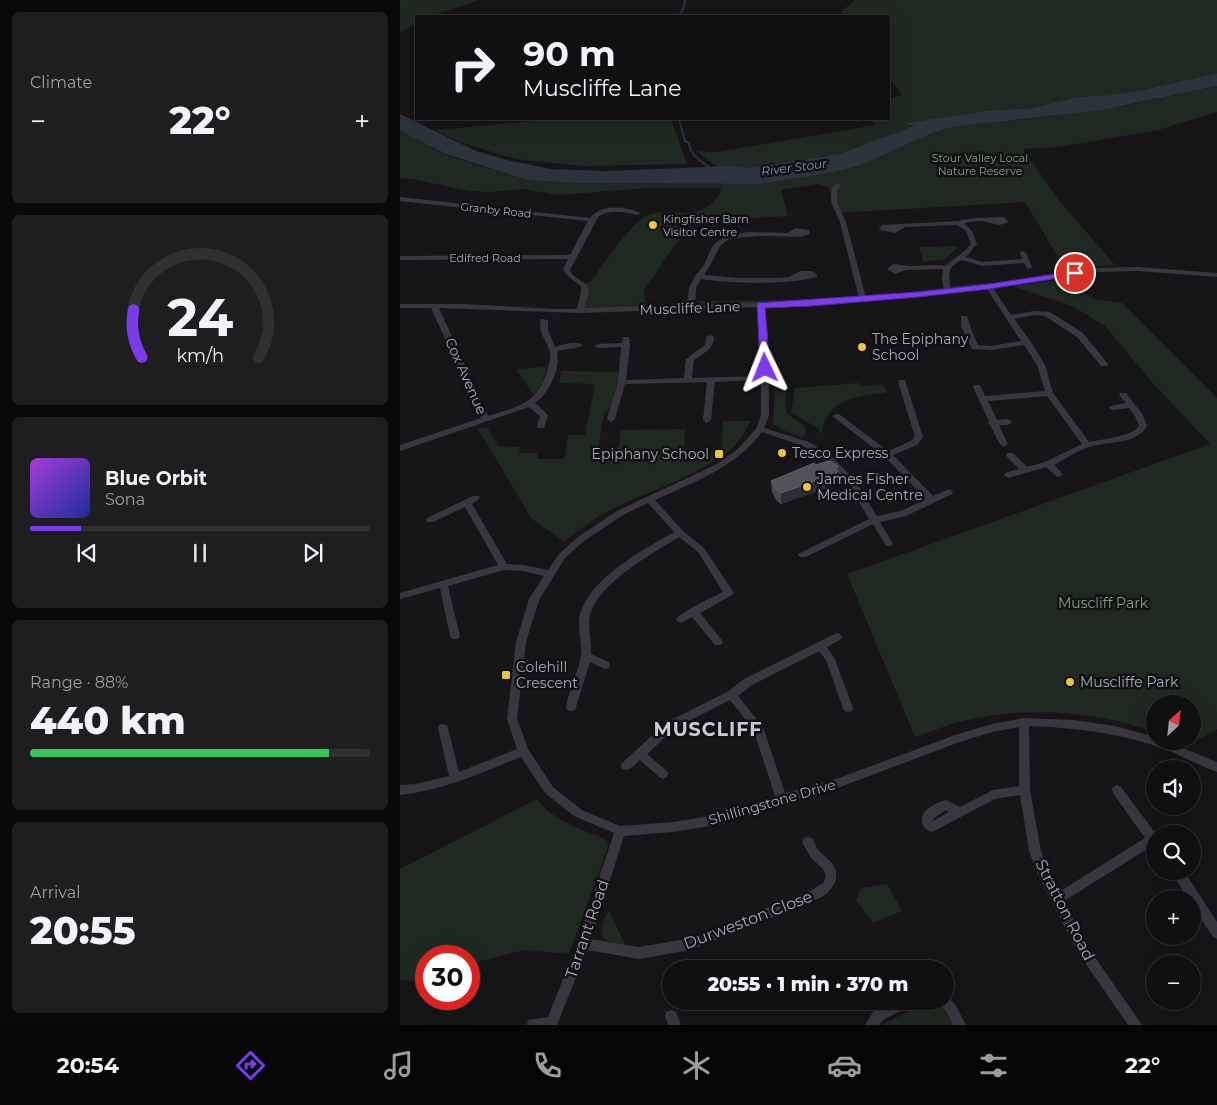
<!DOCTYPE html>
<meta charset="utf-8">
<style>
body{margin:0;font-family:Montserrat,sans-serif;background:#1e1e20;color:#f1f3f6;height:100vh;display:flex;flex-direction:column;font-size:19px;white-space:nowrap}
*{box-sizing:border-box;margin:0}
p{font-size:16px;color:#9c9d9f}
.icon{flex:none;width:28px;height:28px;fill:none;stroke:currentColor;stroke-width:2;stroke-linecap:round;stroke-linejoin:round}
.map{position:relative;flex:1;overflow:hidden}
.panel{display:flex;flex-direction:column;gap:12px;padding:12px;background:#09090a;width:400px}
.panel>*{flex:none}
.banner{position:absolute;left:15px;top:15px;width:475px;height:105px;border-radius:0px;box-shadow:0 5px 20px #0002,0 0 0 1px #303032;background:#101012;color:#f1f3f6;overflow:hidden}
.needle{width:32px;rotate:27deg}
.buttons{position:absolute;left:746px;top:695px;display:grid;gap:10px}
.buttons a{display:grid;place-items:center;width:55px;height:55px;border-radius:50%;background:#101012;box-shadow:0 5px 20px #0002,0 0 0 1px #303032;font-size:25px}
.speed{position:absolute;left:15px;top:945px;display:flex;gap:10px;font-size:25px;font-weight:700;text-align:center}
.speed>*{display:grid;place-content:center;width:65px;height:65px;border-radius:50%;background:#101012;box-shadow:0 5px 20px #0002,0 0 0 1px #303032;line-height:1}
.speed .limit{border:8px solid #d22;background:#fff;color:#111}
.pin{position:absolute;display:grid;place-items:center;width:42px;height:42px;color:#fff;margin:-21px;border:2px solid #fff;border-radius:50%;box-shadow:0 1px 5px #0007}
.me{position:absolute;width:55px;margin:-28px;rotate:358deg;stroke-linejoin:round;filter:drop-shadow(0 0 4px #0008)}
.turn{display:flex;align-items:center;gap:18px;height:105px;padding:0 25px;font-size:22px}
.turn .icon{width:65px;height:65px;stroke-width:2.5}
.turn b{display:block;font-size:35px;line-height:42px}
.big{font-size:38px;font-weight:800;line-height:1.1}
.panel .widget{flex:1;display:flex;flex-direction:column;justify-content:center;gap:8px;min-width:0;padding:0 18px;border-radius:8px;background:#1e1e20}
.panel .dial{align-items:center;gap:0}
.dial svg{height:130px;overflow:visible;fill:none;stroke:#303032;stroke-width:7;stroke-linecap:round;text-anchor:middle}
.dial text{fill:#f1f3f6;stroke:none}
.song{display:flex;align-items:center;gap:15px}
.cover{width:60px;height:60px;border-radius:8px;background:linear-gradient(135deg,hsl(280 70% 55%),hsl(230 70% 35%))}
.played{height:5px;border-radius:2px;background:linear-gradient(90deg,#7c3aed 15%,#303032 15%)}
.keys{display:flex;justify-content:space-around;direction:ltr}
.heat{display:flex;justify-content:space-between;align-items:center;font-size:28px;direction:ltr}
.charge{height:8px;border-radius:4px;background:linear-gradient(90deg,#34c759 88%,#303032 0)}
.trip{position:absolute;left:262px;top:960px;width:292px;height:50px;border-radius:25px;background:#101012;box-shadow:0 5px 20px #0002,0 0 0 1px #303032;font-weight:800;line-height:50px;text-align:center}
.dock{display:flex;height:80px;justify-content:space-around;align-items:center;background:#060607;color:#9c9d9f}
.dock .icon{width:35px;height:35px}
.dock .current{color:#7c3aed}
.dock b{font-size:22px;color:#f1f3f6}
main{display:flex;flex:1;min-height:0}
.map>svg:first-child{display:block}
.green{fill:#202822}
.water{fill:#2c333b}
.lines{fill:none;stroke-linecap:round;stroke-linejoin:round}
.stream{stroke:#2c333b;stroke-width:2}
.minor{fill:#37373d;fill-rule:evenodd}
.wall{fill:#47474d}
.shaded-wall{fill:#2f2f33}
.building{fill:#525258;stroke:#5f6067}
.route{fill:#7c3aed;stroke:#51269a}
.poi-dot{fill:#eec537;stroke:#111113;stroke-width:2}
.labels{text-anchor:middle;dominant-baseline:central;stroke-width:5;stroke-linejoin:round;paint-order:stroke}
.far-park-label{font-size:11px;fill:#7fa285;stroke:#111113}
.far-street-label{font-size:11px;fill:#a8abb7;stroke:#111113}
.far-poi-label{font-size:11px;fill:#a8abb7;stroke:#111113;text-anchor:start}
.far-water-label{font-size:12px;font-style:italic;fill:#8095b2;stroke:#111113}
.street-label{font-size:14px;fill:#a8abb7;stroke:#111113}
.poi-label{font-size:14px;fill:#a8abb7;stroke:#111113;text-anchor:start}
.park-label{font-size:14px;fill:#7fa285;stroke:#111113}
.near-street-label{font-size:16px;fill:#a8abb7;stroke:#111113}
.district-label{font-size:19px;font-weight:bold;letter-spacing:1px;fill:#c9cbd4;stroke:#111113}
</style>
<main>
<section class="panel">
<div class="widget"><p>Climate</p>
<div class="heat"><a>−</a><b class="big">22°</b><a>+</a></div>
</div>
<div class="widget dial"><svg viewBox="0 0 100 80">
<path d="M14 69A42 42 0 1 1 86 69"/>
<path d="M14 69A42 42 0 0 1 9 40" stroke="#7c3aed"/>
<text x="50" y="56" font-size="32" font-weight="700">24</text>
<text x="50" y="72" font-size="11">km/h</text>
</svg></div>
<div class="widget">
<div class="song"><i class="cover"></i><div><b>Blue Orbit</b><p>Sona</p></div></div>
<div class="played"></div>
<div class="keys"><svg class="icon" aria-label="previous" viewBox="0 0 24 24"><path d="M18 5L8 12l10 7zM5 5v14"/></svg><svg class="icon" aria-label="pause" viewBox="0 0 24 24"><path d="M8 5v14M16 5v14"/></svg><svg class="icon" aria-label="next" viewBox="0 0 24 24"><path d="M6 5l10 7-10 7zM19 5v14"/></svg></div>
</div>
<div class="widget"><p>Range · 88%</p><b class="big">440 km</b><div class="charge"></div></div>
<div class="widget"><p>Arrival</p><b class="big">20:55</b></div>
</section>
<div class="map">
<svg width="817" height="1025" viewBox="0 0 817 1025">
<rect width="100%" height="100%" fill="#161618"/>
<path class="green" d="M0 0H79L31 16H16V24L0 32Z
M455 0H817V73L747 89 712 95 677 97 633 108 584 111 514 122 508 125 514 126 439 154 350 168 317 167 294 149 305 152H318L475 125 470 119H489V99L502 95 489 77V16H444L441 12Z
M817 86V112L758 130 659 147 623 149 660 202 715 265 699 266 667 272 625 202 436 213C432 204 433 192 426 185L420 186 419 184 381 190 388 216 291 222 244 290 245 307 291 301 395 300 504 293 572 284 618 282 463 300 180 311 184 285 193 279C203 264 233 221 248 215 269 207 292 221 311 204 316 198 320 196 321 188H246L158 195 124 189 89 192 70 191 12 179 0 178V131L46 155 127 180 175 183 360 184 430 173 462 165 530 134 552 127 652 116 665 113 724 106Z
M157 119H271L287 164 184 166 115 159 60 142 35 130Z
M559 246 545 259 523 262 519 247Z
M669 279 693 299 722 303 817 398V729L790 744 783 741H792V704H755V732C693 711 627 706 562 721 546 725 531 732 515 737L447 574 810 444 752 382 705 326 672 306 612 286Z
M147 367 141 389 135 397 116 369Z
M161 371 221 372 215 404 204 413 198 450H218L221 430 285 429 284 452H322L323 421H351C345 431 340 441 331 449 296 477 249 491 208 511 193 519 178 531 164 542L132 519 78 429 87 427 98 446 120 447 119 453H137V459H164L168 435H185L195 384 159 383Z
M459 383 463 386 483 385 487 392C455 397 427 398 421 435L418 428 391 413 395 388Z
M375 388 380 392H386V413L404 425 406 430 403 438 385 431 373 424Z
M137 799C152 820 180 829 203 838L207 841 208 847 169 954 124 950 69 964V956H26V977L13 981 0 980V869Z
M487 884 502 911 473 923 456 900 461 888Z
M209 911 225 944 214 945 204 938C200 928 203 920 209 911Z
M526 1002 545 1009 555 1025H482Z"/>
<path class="water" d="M817 73V86L702 110 552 127 530 134 462 165 430 173 360 184 175 183 127 180 46 154 0 131V114L76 151 107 160 151 169 205 171 333 166 350 168 439 154 511 127 513 125H508V123L514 122 584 111 633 108 677 97 712 95 747 89Z"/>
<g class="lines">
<path class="stream" d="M284 5 285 0
M279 16 284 7
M279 119 285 141 289 143C289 154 302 162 310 168"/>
<path class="minor" d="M437 183 440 185 437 192V202L446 222 466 298 544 290 542 279 543 269 506 270 495 274 487 269 493 264 510 266 536 265 545 266 567 249 571 244 566 231 557 225 505 227 495 233 480 230 479 229 482 225 558 221 574 218 603 217 605 218 608 222C599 228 591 222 581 221 575 221 570 222 564 223L572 231 577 244 566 257 583 262 622 259 620 253 623 251 626 253 632 267 629 269 627 268 624 263 583 266 561 260C547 268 548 273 551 289L589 285 695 268 738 267 817 273V277L738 271 695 272 593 288 611 315 634 311 650 312 683 333 708 364 707 366H701L677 337 645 316 634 315 614 319 631 342 645 365 653 393 689 442C702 439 732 437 739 426L735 416 729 408 713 410 709 408 710 406 726 403 719 395 720 393H726L743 415 747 426C736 445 708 441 689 447 677 451 665 459 654 465L663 474 659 477 656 476 646 467 608 478 604 475 605 473 619 469 607 457 606 455 607 453H613L627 467 645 462 682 444 647 396 588 401 597 420 608 419 612 422 608 425H599L608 444 604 447C595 442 595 429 588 423L589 421 573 387 574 385H580L585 396 645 391 637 365 624 345 591 350 572 349 561 326V316H567C570 326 573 335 578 345L591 346 621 341 587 289 463 302 365 306 368 335 369 415 364 428 409 442 432 457 454 479 477 516 501 511 526 499 484 456 432 416 436 414H439L488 451 511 441 515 437 498 382 499 380H505L523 437 517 445 493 455 533 496 549 489 553 492 552 494 506 516 480 522 493 544 492 546H486L473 524 406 557H400L398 555 400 553 469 519 448 483 426 461 403 446 362 432C335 468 294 482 255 500L283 531 304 548 334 593 332 595 300 613 321 639 323 642 321 645H315L292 617 281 623 278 622 276 619C284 610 311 598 323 592L298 552 279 537C253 553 197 584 190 615 187 628 192 641 191 654L209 662 210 665 209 668 205 669 190 662 176 707 175 710 171 711 167 710 166 707C169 689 178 673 181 656 183 642 176 627 180 614 191 577 243 550 274 532L248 503 223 515 184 541 165 558 139 600 126 642 117 719 128 749 153 787 182 810 220 826 273 822 323 814 375 796 353 729 330 700 275 728 247 754 267 771 268 774 267 777 263 779 259 777 240 760C234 765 230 772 222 769L221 766 222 763 267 722 327 692 344 679 437 633 440 634 442 637 440 640 427 647 435 659 453 708 452 711 448 712 444 711 426 660 419 651 352 685 338 696 363 727 385 793 439 778 555 735 592 724 624 718 674 720 715 726 755 737V741H766L817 762V772C796 764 777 753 756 746 713 732 674 728 629 726L630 790 641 851 649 873 659 892 745 838 713 793 712 790 713 787 717 785 721 787 756 834 755 847 752 846 664 901 685 943 742 1025H728L677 951 640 879 629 851 620 795 595 799 532 832C526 830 522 827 522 820 521 809 537 803 546 800L560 807 593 790 619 786V727L592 732 557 743 440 787 381 804 323 824 273 832 224 836 191 939 239 947 291 938 412 890 423 883 426 876 423 869 411 858 402 842 404 838 408 837 412 838C415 843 416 848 420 852 423 855 426 857 429 860 443 873 435 890 420 898L291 950 239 959 187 950 157 1025H127L128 1020 148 1017 177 944 214 833 174 816 145 793 121 757C81 773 44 790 0 795V785L16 784 49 776 38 728 39 725 43 724 47 725 48 728 59 772 117 749 107 719 116 642 129 599 144 576 123 571 104 570 48 586 60 636 58 639H52L50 636 40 588 0 599V593L98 565 65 507 33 522H27L26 520 27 518 73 496H79L80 498 72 504 107 564 123 565 148 570 159 554 178 537 217 511 317 464 338 449 356 429 361 415V380L315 382 311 420 307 423 303 420 307 382 225 384 215 419 211 422 207 419 218 382 221 347 198 348 194 346 198 344 222 343 223 337H229L230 345 226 380 284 378 286 359 305 345 306 337 310 335 314 337C314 350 303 353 294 360L292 378 361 376 360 335 358 307 180 313 39 308 88 416C117 407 139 403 147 371 149 365 151 358 150 352 147 341 137 332 141 319H144L148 321V330L155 347C164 344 175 340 183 345 177 349 165 349 157 351 161 369 149 393 135 403L148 415 144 428H138L137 426 140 416 129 407 0 451V445L81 418 31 308H0V304H61L155 309H177L181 292V286L170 278 163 270 168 259 0 260V256L170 255 188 221 0 201V197L190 218C203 203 223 207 239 212L240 213 237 215C224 212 210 209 198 217L170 270 174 276 187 285 189 292 184 308 287 305 289 288 295 276 304 265 312 247 318 241 325 237 347 232 388 233 395 228 409 230 410 234 400 237 358 236 329 239 320 246 312 262 304 275 339 278H376L389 277 400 271H412L417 275V277C387 285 332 284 301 279L296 288 295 305 459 298 440 222 431 202V192L434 185ZM546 810 549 812 533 821V819Z
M771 871H784L817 922V939L813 937 792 905V899H788Z
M546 996 555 1004 566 1025H553L547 1012 539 1005 537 1001H546Z
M494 1001H514L512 1005 483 1020 479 1025H465L473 1012Z
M271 1010 276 1012 281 1025H268L265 1016 266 1012Z"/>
</g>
<path class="wall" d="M415 465 438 466V483L435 485 381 504 376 500 372 492 371 481Z"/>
<path class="shaded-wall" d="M438 466V483L435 485 381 504V493Z"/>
<path class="building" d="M429 461 438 466 436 469 438 471 435 474 381 493 375 488 371 481 414 463 415 465Z"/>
<path class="route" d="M675 271 680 273 678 275 589 289 518 297 412 306 365 308 370 368 365 371 360 368 357 303 518 292 589 284Z"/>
<g class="poi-dot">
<circle cx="253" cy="225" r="5"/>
<circle cx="462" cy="347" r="5"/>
<circle cx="382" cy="453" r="5"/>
<rect x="314" y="449" width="10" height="10" rx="2.5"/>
<circle cx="407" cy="487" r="5"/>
<rect x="101" y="670" width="10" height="10" rx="2.5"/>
<circle cx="670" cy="682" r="5"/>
</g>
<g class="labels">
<g class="far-park-label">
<text x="580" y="158">Stour Valley Local<tspan x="580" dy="13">Nature Reserve</tspan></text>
</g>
<g class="far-street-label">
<text transform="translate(96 210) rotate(6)">Granby Road</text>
<text x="85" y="258">Edifred Road</text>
</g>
<g class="far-poi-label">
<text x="263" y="219">Kingfisher Barn<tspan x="263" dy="13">Visitor Centre</tspan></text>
</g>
<g class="far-water-label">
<text transform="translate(394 167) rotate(-7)">River Stour</text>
</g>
<g class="street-label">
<text transform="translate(290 308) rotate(-2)">Muscliffe Lane</text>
<text transform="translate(66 376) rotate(66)">Cox Avenue</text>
<text transform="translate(372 802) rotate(-16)">Shillingstone Drive</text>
</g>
<g class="poi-label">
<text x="472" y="339">The Epiphany<tspan x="472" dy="16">School</tspan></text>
<text x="392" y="453">Tesco Express</text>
<text x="309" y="454" text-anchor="end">Epiphany School</text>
<text x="417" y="479">James Fisher<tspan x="417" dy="16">Medical Centre</tspan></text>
<text x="116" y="667">Colehill<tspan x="116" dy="16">Crescent</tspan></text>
<text x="680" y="682">Muscliffe Park</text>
</g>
<g class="park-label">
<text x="703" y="603">Muscliff Park</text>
</g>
<g class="near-street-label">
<text transform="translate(665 910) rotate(63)">Stratton Road</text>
<text transform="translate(348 920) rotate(-21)">Durweston Close</text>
<text transform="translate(187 929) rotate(-71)">Tarrant Road</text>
</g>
<g class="district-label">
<text x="308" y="729">MUSCLIFF</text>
</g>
</g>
</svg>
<div class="buttons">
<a><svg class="needle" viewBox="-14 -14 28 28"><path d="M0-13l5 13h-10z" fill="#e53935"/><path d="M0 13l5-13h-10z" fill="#9c9d9f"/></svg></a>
<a><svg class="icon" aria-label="sound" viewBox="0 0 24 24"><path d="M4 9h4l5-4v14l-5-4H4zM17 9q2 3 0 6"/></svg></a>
<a><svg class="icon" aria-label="search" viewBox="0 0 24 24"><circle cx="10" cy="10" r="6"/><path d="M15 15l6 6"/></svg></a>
<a>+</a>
<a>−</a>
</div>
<div class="speed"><div class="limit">30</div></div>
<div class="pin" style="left:675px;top:273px;background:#d93025"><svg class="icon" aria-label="arrive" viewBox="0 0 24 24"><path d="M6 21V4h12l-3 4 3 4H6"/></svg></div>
<svg class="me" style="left:365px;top:368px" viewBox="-20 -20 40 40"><path d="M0-17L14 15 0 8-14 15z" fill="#7c3aed" stroke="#fff" stroke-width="4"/></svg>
<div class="trip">20:55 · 1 min · 370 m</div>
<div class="banner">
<div class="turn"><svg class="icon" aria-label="right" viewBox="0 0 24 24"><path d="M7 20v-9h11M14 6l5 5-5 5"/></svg><div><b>90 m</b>Muscliffe Lane</div></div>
</div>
</div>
</main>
<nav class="dock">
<b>20:54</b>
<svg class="icon current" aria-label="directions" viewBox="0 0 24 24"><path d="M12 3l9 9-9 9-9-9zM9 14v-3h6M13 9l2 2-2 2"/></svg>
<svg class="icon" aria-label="music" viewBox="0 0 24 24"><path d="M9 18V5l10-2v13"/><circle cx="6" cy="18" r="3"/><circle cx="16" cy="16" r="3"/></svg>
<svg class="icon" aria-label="phone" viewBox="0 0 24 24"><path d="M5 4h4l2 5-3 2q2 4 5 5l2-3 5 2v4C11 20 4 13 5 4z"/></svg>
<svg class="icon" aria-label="climate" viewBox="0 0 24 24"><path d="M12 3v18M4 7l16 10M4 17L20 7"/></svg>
<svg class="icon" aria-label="car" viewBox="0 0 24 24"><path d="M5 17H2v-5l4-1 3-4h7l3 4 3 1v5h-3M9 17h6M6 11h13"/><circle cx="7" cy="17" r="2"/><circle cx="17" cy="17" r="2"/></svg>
<svg class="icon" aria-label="filters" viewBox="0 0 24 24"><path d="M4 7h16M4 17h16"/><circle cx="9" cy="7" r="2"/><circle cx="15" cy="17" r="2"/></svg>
<b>22°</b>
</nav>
